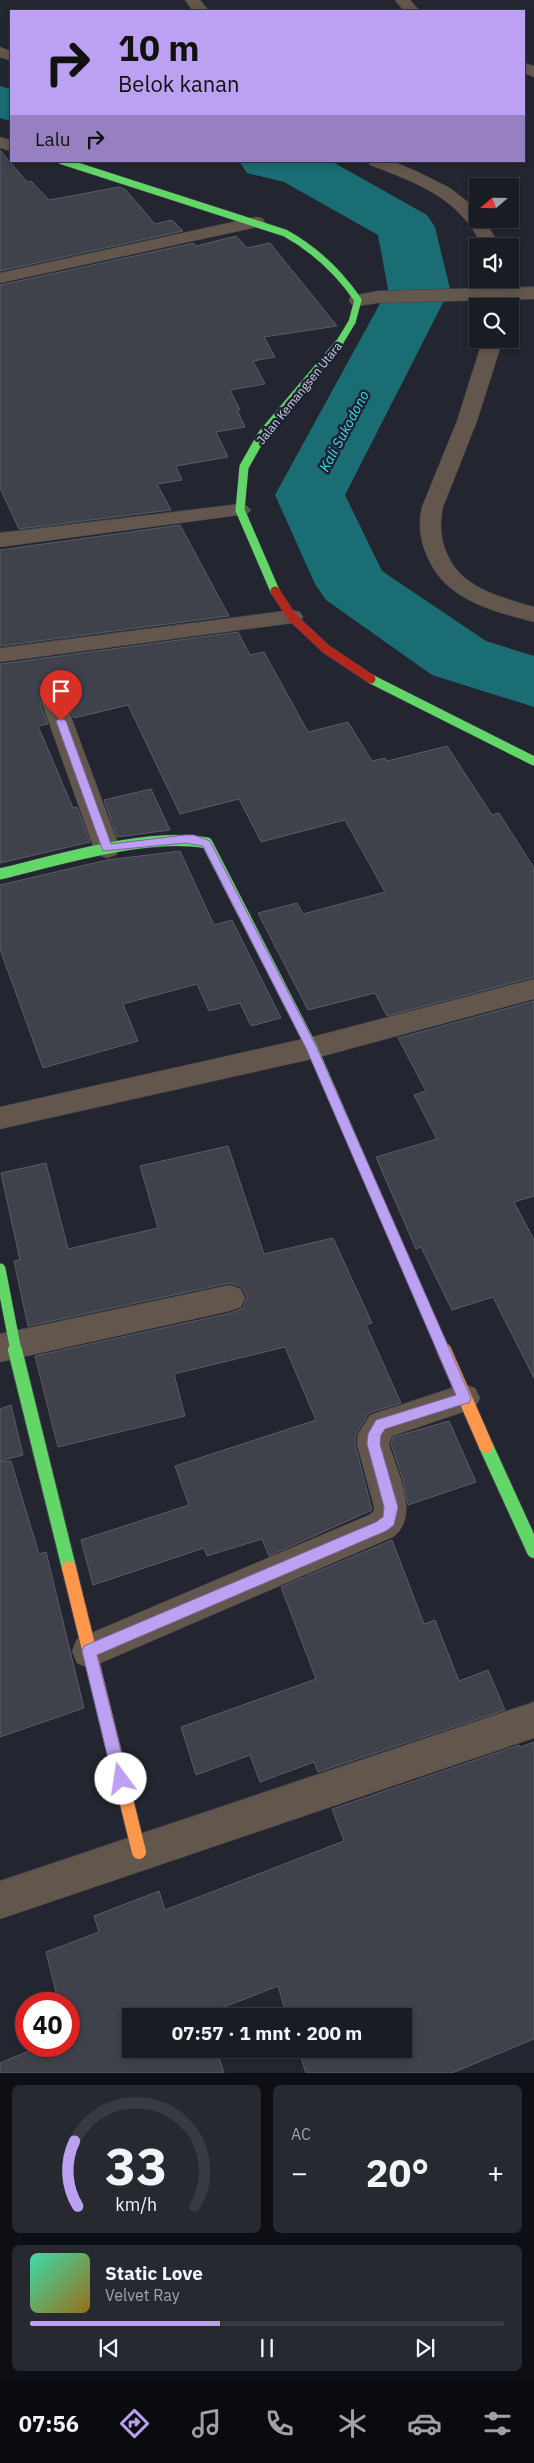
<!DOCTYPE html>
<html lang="id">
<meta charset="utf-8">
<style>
body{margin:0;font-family:"IBM Plex Sans",sans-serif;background:#272931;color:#f1f3f6;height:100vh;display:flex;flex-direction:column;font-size:19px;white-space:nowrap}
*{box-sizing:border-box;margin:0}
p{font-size:16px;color:#9fa1a6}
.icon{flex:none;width:28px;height:28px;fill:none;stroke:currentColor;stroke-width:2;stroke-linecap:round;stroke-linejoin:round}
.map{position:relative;height:2073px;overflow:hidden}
.drawer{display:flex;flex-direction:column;gap:12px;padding:12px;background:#0e0f14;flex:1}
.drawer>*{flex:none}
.top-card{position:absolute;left:10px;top:10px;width:515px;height:152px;border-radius:0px;box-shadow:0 2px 8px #0003,0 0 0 1px #383a41;background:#bca0f2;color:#111;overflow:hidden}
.needle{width:32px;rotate:250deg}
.controls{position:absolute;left:469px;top:178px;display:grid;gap:10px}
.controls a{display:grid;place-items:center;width:50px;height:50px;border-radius:0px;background:#1a1c24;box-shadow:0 2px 8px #0003,0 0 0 1px #383a41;font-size:25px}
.speed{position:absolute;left:15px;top:1992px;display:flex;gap:10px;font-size:25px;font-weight:700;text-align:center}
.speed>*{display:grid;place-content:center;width:65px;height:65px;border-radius:50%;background:#1a1c24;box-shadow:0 2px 8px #0003,0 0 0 1px #383a41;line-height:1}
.speed .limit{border:8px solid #d22;background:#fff;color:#111}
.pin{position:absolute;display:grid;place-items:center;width:42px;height:42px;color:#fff;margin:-51px -21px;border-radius:50% 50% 50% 0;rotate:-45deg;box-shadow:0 0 5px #0007}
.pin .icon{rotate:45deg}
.me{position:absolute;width:55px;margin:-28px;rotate:346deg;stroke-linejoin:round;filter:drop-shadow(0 0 4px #0008)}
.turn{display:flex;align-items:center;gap:18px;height:105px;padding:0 25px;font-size:22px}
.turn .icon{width:65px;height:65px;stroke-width:2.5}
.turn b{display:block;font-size:35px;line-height:42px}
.then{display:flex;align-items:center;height:48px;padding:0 25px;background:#0003;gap:10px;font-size:19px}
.big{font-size:38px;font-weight:700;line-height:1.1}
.drawer .tile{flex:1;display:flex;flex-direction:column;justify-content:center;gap:8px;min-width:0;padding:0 18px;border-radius:8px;background:#272931}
.drawer .dial{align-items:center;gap:0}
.dial svg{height:130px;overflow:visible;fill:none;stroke:#383a41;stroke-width:7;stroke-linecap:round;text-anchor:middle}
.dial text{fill:#f1f3f6;stroke:none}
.song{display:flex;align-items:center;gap:15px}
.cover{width:60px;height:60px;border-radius:8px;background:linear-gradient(135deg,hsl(160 70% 55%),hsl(40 70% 35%))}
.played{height:5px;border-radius:2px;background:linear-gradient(90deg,#bca0f2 40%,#383a41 40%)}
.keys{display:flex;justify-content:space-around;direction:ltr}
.heat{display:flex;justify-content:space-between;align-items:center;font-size:28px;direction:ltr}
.drawer .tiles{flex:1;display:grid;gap:12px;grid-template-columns:1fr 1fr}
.tile:last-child{grid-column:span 2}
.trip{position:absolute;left:122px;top:2008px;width:290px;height:50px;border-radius:0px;background:#1a1c24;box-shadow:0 2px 8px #0003,0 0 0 1px #383a41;font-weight:700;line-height:50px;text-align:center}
.menu{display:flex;height:80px;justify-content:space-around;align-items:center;background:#0a0b0e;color:#9fa1a6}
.menu .icon{width:35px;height:35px}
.menu .selected{color:#bca0f2}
.menu b{font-size:22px;color:#f1f3f6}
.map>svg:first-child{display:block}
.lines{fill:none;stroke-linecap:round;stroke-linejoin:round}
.river{fill:#196d73;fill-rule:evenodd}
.building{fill:#3f424b;stroke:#5a5c65}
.street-casing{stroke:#40434b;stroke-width:1}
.fast-far3-casing{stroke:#40434b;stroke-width:8}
.fast-far2-casing{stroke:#40434b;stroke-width:10}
.fast-far1-casing{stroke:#40434b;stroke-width:12}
.fast-casing{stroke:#40434b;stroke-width:16}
.slow-far1-casing{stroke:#40434b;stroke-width:12}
.slow-casing{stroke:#40434b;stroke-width:16}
.jam-casing{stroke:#40434b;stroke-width:10}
.street{fill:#62564d;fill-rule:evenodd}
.fast-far3{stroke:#63d668;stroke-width:7}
.fast-far2{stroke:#63d668;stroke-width:9}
.fast-far1{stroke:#63d668;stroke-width:11}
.fast{stroke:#63d668;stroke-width:14}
.slow-far1{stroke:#ff974d;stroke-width:11}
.slow{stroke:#ff974d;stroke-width:14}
.jam{stroke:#b3261e;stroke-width:9}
.route{fill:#bca0f2;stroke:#7a689d}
.labels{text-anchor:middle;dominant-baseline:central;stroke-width:5;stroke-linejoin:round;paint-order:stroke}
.far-street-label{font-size:12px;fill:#d0d3e0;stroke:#1e2235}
.far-water-label{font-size:14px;font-style:italic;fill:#38e0eb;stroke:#1e2235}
</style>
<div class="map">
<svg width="534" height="2073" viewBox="0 0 534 2073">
<rect width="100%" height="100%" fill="#232630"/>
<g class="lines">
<path class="river" d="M0 86 11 89V121L0 118Z
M239 161H331L427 215 435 227 450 289 345 495 382 571 486 641 534 656V707L432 675 326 600 315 584 275 495 388 289 378 235 284 182 247 173Z"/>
</g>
<path class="building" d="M0 150 27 182 31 181 49 200 119 187 126 190 155 224 172 220 183 231 0 271Z
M236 236 247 248 270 243 337 326 264 337 275 357 253 361 265 384 230 390 240 410H237L245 427 216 432 228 457 176 466 182 480 157 484 171 510 19 529 0 488V285L194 243 196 246Z
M180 525 229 616 0 646V550Z
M238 632 250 655 264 652 308 732 348 722 372 761 385 758 387 761 447 746 492 815 499 813 534 868V977L387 1016 375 993 308 1010 258 913 297 903 303 914 385 892 345 820 261 842 239 799 180 814 128 705 74 718 63 697 55 693 45 697 40 704 48 724 38 726 73 808 77 807 90 842 0 863V664Z
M151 789 170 830 117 837 104 800Z
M180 851 214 925 232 920 281 1018 251 1026 240 1003 209 1011 197 984 123 1004 138 1041 43 1068 0 949V885L107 860Z
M534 1001V1196L514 1202 534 1240V1378L493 1297 452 1310 421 1247 416 1249 376 1157 437 1139 414 1095 426 1091 398 1038Z
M228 1146 264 1254 333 1238 372 1323 366 1325 401 1403 369 1413 356 1434 355 1444 372 1510 269 1556 262 1539 207 1556 204 1548 93 1585 81 1540 189 1505 175 1466 316 1420 285 1347 174 1374 185 1416 58 1447 35 1356 231 1313 243 1308 247 1297 242 1287 230 1283 28 1326 14 1261 20 1260 1 1173 46 1163 68 1249 158 1228 140 1166Z
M11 1405 23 1455 0 1461V1409Z
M449 1421 476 1482 408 1505 403 1480 391 1444 393 1437Z
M11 1461 39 1554 46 1552 84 1708 0 1737V1462Z
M392 1540 424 1624 435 1620 459 1681 488 1670 505 1710 318 1772 314 1762 260 1782 250 1755 196 1775 181 1727 316 1679 281 1587Z
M534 1742V2039L452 2073H306L298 2049H404V2016H287L278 1986 206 2014V2016H131V2049H216L224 2073H0V2063L41 2046H69V2004H59L46 1952 99 1932 94 1916 159 1891 165 1910 344 1841 332 1809 519 1745 520 1747Z"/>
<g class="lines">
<g class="street-casing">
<path id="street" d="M185 0H200L209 11H193Z
M395 0H410L420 11H404Z
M0 47 11 51V61L0 57Z
M524 63 534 66V77L524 73Z
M0 137 11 140V151L0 148Z
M368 161H392L416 171 450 188 478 210V219H484L500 246H482C460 198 417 183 370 165Z
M256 217 262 218 265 222 262 226 0 283V273Z
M534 287V299L378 303 358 306 351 304 349 300 351 296 378 291Z
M483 339H503L477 421 443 507C440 522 440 535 445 549 459 588 498 596 534 607V622C492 611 445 600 427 556 420 540 418 524 422 507L457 421Z
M240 504 247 506 251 510 247 514 0 547V533Z
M292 610 300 612 303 617 300 622 0 662V648Z
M54 695 62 698 66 703 120 849 116 855 107 858 98 855 94 849 42 703 46 698Z
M534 979V999L312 1059 0 1129V1107L312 1037Z
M230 1285 241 1289 245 1298 241 1307 230 1311 0 1362V1334Z
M464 1384 475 1388 480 1398 475 1408 392 1436 389 1444C397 1472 421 1516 393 1537L89 1668 77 1663 72 1651 77 1639 369 1515 374 1511V1507L357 1444 358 1434 370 1415Z
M534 1702V1738L0 1919V1881Z"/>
</g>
<g class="fast-far3-casing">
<path id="fast-far3" d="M62 161 285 233C316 250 338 271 358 300L352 322 338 345"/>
</g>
<g class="fast-far2-casing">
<path id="fast-far2" d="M275 591 240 510 244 467 262 435 339 344
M371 679 534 761"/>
</g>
<g class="fast-far1-casing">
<path id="fast-far1" d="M0 874C59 860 148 832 207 843L312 1048 351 1138
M0 1269 16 1351"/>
</g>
<g class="fast-casing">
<path id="fast" d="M15 1350 69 1568
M486 1446 534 1551"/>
</g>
<g class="slow-far1-casing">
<path id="slow-far1" d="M351 1138 444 1351"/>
</g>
<g class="slow-casing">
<path id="slow" d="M444 1350 486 1446
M69 1568 139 1852"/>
</g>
<g class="jam-casing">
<path id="jam" d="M275 591 292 617 326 649 371 679"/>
</g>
<use href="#street" class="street"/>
<use href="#fast-far3" class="fast-far3"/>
<use href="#fast-far2" class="fast-far2"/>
<use href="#fast-far1" class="fast-far1"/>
<use href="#fast" class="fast"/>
<use href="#slow-far1" class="slow-far1"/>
<use href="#slow" class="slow"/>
<use href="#jam" class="jam"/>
</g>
<path class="route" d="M61 718 66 721 111 844 185 835H194L210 841 317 1048 471 1398 469 1403 464 1404 385 1429 381 1435 380 1444 398 1507 394 1525 386 1531 97 1655 128 1779 126 1784 121 1786 115 1784 113 1779 82 1651 84 1646 376 1522 383 1517 384 1507 367 1444 368 1434 376 1420 456 1395 306 1048 203 846 185 843 103 851 56 721Z"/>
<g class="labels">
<g class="far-street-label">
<text transform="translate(299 393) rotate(-51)">Jalan Kemangsen Utara</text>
</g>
<g class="far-water-label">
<text transform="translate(344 431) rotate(-62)">Kali Sukodono</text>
</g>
</g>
</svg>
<div class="controls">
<a><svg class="needle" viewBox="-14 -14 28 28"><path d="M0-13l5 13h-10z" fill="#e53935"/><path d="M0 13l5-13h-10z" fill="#9fa1a6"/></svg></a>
<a><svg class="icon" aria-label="sound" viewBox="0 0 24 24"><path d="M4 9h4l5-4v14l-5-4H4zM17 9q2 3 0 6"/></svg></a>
<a><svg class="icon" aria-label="search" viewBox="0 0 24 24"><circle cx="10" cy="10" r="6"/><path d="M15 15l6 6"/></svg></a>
</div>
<div class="speed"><div class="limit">40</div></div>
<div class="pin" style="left:61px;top:721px;background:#d93025"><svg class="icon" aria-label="arrive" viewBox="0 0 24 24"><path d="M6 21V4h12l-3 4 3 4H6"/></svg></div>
<svg class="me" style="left:121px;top:1779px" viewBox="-20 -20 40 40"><circle r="19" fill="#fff"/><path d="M0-13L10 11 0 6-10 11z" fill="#bca0f2"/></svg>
<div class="trip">07:57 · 1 mnt · 200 m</div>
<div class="top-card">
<div class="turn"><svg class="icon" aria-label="right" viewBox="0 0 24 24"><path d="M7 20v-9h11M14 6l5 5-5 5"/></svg><div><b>10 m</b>Belok kanan</div></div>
<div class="then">Lalu<svg class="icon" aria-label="right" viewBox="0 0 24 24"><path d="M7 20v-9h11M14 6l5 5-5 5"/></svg></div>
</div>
</div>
<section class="drawer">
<div class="tiles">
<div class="tile dial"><svg viewBox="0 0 100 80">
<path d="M14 69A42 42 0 1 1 86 69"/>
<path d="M14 69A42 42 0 0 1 12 29" stroke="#bca0f2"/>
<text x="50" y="56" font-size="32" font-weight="700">33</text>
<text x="50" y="72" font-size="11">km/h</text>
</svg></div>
<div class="tile"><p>AC</p>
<div class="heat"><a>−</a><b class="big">20°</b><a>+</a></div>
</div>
<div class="tile">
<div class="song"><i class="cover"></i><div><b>Static Love</b><p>Velvet Ray</p></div></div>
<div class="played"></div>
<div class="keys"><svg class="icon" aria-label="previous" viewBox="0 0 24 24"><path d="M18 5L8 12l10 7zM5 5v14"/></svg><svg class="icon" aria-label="pause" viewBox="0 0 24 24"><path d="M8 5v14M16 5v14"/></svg><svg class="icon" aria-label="next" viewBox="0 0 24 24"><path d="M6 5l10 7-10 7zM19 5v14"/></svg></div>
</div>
</div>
</section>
<nav class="menu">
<b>07:56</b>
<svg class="icon selected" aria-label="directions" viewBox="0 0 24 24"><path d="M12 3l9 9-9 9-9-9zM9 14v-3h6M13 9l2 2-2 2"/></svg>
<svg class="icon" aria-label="music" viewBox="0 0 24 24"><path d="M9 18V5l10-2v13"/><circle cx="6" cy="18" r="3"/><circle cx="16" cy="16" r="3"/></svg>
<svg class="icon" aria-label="phone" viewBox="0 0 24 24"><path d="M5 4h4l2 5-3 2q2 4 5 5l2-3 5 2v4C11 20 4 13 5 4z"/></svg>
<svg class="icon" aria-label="climate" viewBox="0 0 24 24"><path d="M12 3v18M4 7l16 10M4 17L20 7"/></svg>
<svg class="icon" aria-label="car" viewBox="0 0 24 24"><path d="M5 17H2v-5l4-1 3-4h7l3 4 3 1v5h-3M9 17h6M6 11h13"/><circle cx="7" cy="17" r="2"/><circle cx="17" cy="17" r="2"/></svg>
<svg class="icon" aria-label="filters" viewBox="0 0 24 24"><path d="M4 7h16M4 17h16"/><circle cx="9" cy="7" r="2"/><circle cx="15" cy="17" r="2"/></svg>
</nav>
